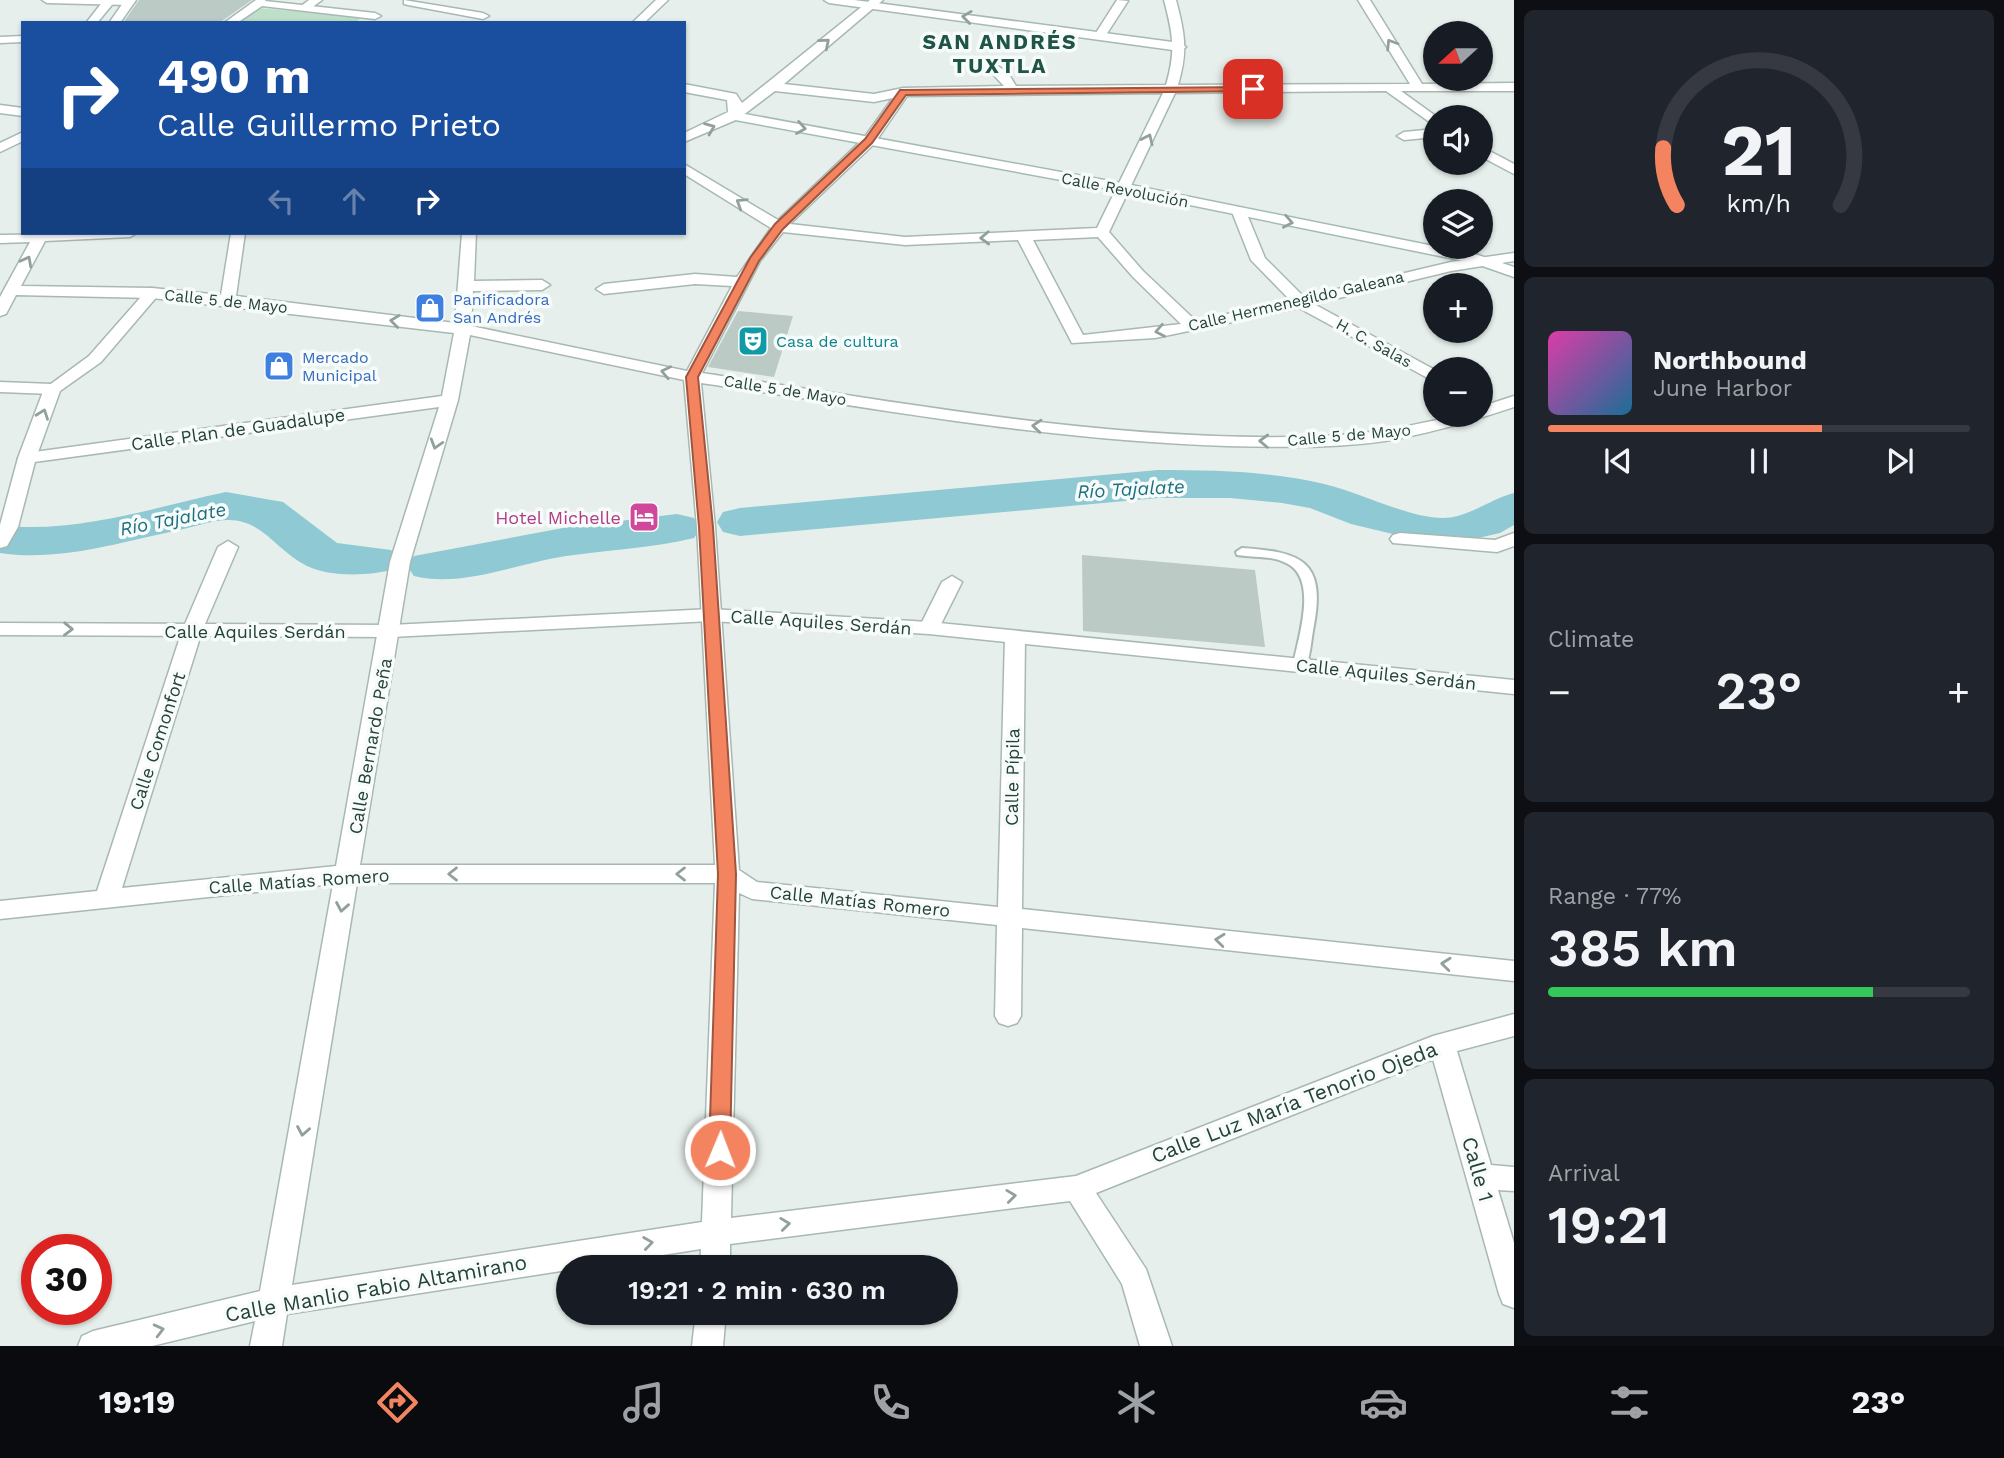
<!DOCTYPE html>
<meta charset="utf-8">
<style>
body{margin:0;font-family:"Work Sans",sans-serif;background:#20242c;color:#f1f3f6;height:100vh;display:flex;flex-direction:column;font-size:26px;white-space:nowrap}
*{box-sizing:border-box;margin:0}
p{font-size:23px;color:#9ea1a6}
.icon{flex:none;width:38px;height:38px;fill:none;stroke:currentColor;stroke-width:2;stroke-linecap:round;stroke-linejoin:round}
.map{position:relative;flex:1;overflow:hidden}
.drawer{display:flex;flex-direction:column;gap:10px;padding:10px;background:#0d0f14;width:490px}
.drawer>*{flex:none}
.top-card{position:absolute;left:21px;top:21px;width:665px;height:214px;border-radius:0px;box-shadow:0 2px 5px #0004;background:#1a4fa0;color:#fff;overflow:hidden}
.needle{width:46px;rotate:249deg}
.controls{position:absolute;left:1423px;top:21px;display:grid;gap:14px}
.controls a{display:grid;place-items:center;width:70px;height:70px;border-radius:50%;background:#171b24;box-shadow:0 2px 5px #0004;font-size:35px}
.speed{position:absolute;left:21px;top:1234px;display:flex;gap:14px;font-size:35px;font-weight:700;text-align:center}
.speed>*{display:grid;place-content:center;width:91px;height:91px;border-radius:50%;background:#171b24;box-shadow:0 2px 5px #0004;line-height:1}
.speed .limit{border:10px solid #d22;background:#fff;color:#111}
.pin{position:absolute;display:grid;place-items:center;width:60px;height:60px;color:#fff;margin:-30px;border-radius:14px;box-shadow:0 4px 10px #0006}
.me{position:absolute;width:77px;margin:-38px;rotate:1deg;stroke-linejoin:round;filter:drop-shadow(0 0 5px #0008)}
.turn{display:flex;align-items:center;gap:24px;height:147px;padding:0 21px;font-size:32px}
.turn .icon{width:91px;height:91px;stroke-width:2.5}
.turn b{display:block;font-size:49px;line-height:60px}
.lanes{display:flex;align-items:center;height:66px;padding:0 21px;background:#0003;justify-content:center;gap:35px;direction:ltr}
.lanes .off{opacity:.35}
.big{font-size:52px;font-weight:600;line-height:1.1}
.drawer .widget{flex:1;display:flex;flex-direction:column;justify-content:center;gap:10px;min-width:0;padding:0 24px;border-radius:10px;background:#20242c}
.drawer .dial{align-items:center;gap:0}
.dial svg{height:182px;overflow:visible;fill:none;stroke:#363941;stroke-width:7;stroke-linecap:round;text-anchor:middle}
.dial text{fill:#f1f3f6;stroke:none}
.song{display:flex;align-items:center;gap:21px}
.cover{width:84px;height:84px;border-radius:10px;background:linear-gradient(135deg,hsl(320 70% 55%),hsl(200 70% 35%))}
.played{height:7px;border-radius:4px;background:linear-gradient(90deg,#f4845f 65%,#363941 65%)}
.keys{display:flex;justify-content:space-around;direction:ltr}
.heat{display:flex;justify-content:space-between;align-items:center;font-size:38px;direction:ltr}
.charge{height:10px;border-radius:5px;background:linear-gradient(90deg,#34c759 77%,#363941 0)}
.trip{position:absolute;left:556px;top:1255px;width:402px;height:70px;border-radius:35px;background:#171b24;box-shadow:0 2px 5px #0004;font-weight:600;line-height:70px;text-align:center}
.tab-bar{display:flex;height:112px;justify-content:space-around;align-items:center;background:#090b0e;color:#9ea1a6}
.tab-bar .icon{width:49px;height:49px}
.tab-bar .active{color:#f4845f}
.tab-bar b{font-size:32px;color:#f1f3f6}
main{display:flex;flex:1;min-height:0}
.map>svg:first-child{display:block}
.green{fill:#bfe0c8}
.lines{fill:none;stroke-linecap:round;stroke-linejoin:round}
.river{fill:#8ec9d4;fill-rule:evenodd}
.building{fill:#bbcac4}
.service-casing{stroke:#a8b8b2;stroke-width:4}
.minor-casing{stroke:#a8b8b2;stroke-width:3}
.tertiary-casing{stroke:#a8b8b2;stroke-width:3}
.secondary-casing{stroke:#a4bbb3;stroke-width:3}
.service{fill:#fff;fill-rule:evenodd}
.minor{fill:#fff;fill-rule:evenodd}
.tertiary{fill:#fff;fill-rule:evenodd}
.secondary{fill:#fff;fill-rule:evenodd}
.oneway{stroke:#92a09c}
.route{fill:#f4845f;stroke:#9f563e;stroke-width:2}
.labels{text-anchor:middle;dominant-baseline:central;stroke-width:7;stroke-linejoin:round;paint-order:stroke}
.far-street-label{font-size:16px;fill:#24423a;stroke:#f7fbf9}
.far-shop-label{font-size:16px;fill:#366cbe;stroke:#f7fbf9;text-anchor:start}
.far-culture-label{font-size:16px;fill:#0d838f;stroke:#f7fbf9;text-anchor:start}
.street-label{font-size:18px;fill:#24423a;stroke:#f7fbf9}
.hotel-label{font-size:18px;fill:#b23c85;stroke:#f7fbf9;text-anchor:end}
.water-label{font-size:19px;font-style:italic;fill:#1c6f80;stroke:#f7fbf9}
.far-district-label{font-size:21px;font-weight:bold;letter-spacing:2px;fill:#1f5548;stroke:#f7fbf9}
.near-street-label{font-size:21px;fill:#24423a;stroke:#f7fbf9}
</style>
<main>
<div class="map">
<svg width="1514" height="1346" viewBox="0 0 1514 1346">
<rect width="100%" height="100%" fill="#e6efeb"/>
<path class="green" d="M258 8 362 17 355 23H238Z"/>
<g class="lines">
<path class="river" d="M1158 470C1214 470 1269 471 1324 484 1359 492 1409 518 1443 518 1468 518 1490 499 1514 493V525L1500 533 1443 546 1351 524 1310 508 1282 503 1230 498H1158L740 536 723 532 717 522 723 512 740 508Z
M226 492 283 502 337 543 391 550 398 560 391 570C368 576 329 577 307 566 277 552 262 518 226 520 210 521 194 527 179 530 121 542 59 562 0 553V525C71 535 156 507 226 492Z
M677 514 694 518 701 528 694 538C652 548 609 550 566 556 518 563 462 588 414 576L407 566 414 556 563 528Z"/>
</g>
<path class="building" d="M139 0H252L219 23H123Z
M738 311 793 316 774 377 708 367Z
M1082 555 1255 570 1265 647 1083 631Z"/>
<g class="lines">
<g class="service-casing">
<path id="service" d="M1242 548C1300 552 1326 560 1314 625 1311 639 1311 656 1305 668H1295L1293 665C1298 638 1319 578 1286 563 1271 555 1254 558 1237 555L1236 552Z"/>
</g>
<g class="minor-casing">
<path id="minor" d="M104 0H116L97 23H86Z
M125 0H136L120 23H109Z
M256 0 375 13 381 16 375 19 262 6 237 23H224Z
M404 0 483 13 489 16 483 19 408 5 404 4Z
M656 0H668L644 23H632Z
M870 0H883L784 84 874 94 903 88 1004 86 983 64 989 60 1008 73 1016 86 1166 85C1176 51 1173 34 1164 0H1176C1185 34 1188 51 1178 85L1410 84 1358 0H1370L1422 84 1514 83V91H1401L1437 117 1435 126 1386 91 1175 93 1109 232 1143 271 1196 321 1290 300 1251 260 1232 212 1239 208 1246 212 1265 258 1304 297 1451 262 1514 253V261L1451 271 1314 304 1435 370V382L1299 308 1155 338 1072 343 1018 240 905 245 783 232 760 261 702 373C899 402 1098 440 1297 437 1329 436 1366 434 1397 428 1426 423 1451 415 1480 415V407L1514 396V407C1476 420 1437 431 1397 439 1342 449 1283 447 1227 446 1051 441 875 408 701 383L715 527 739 870 757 882 998 907 1005 637 1015 631 1025 637 1022 909 1514 961V981L1022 928 1021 1016 1017 1023 1008 1026 999 1023 995 1016 997 925 752 899 739 893 731 1218 1076 1176 1433 1036 1514 1014V1036L1457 1051 1491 1165 1514 1167V1191L1498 1190 1514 1243V1308L1503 1304 1499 1294 1433 1059 1096 1193 1146 1269 1172 1346H1140L1122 1284 1070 1201 730 1244V1267H700L701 1249 287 1314 282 1346H250L255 1321 152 1346H78L82 1336 93 1331 260 1291 333 884 0 919V901L97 891 182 631 218 547 228 541 238 547 202 631 122 888 336 866 390 562 439 407 27 463 18 458 27 453 442 396 454 333 152 298 16 295 6 314 0 316V297L30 242 0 243V235L137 233 130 237 45 241 21 286 152 288 221 295 231 233H245L236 296 455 323 462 233H476L474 281 542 280 550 285 542 290 473 291 471 326 687 371 732 286 695 284 604 294 596 289 604 284 695 274 737 277 771 228 684 174V164L778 220 864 138 893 98 874 102 775 91 738 119 684 142V133L728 112 727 100 684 92V84L736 94 742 103ZM1163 93 1097 228 905 237 790 224 874 144 907 96ZM1098 237 1133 277 1181 324 1083 335 1033 240ZM470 335 684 380 697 527 715 865H360L410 562 458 400ZM357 883H715L702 1222 292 1285Z
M1117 0 1128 1 1104 38H1096L1094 36Z
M23 36V42L0 43V37Z
M0 105 23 108V116L0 113Z
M1435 129V137L1404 140 1397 136 1404 132Z
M1480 146 1514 164V174L1480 156Z
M0 382 52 384 60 389 52 394 0 392Z
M1400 533 1495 540 1514 533V546L1497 552 1393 543 1390 539 1393 535Z
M952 576 962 582 939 628 936 632H922L919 628 942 582Z
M696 1312H726L723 1346H692Z"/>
</g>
<g class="tertiary-casing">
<path id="tertiary" d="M42 0H133L135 2 129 5 47 3Z
M256 0H266L260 5Z
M309 0H322L311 8H303L301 6Z
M824 0H854L1180 43 1186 47 1180 51 829 3Z
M23 132V141L0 152V143Z
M152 288 160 293 101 362 60 391 36 458 18 527 7 546 0 548V525L18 458 44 389 89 356 147 290Z
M711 609 929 622 1514 680V694L929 634 711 621 391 637 0 635V623L391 625Z"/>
</g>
<g class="secondary-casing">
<path id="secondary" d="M734 112 1126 184 1478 255 1514 267V277L1474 263 1126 192 730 119 728 116Z"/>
</g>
<use href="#service" class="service"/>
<use href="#minor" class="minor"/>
<use href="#tertiary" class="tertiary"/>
<use href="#secondary" class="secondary"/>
</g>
<defs><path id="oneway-chevron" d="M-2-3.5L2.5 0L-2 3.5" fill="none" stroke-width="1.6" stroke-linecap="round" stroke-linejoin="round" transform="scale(1.75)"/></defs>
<g class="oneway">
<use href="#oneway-chevron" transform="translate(967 17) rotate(-173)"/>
<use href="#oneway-chevron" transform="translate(825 43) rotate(-40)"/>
<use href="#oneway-chevron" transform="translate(1391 44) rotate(-122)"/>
<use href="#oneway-chevron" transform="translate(710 128) rotate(-22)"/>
<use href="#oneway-chevron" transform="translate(801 128) rotate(10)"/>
<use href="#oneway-chevron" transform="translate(1148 139) rotate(-65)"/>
<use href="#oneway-chevron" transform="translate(741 203) rotate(-148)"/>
<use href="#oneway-chevron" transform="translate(1288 222) rotate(11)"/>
<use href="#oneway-chevron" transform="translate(985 238) rotate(178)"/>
<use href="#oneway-chevron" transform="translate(27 261) rotate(-62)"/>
<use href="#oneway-chevron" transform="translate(395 321) rotate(-173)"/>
<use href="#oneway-chevron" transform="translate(1160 331) rotate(169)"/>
<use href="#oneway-chevron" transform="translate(666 372) rotate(-168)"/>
<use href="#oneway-chevron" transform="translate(43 414) rotate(-70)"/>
<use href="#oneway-chevron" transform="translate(1037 426) rotate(-175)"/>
<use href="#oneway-chevron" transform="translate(1264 441) rotate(-178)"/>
<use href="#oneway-chevron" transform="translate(436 444) rotate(107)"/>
<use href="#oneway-chevron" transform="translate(68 629) rotate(1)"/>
<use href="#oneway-chevron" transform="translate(453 874) rotate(-180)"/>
<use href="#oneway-chevron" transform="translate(681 874) rotate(-180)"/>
<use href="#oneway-chevron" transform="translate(342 907) rotate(100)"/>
<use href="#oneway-chevron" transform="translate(1220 940) rotate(-174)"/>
<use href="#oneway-chevron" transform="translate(1446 964) rotate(-174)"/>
<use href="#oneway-chevron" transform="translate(303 1131) rotate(100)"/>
<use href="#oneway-chevron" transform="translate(1011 1196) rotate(-7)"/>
<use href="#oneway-chevron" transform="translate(785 1224) rotate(-7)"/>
<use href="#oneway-chevron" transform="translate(648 1243) rotate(-8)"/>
<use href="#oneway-chevron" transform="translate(159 1330) rotate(-14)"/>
</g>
<path class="route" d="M1253 87 1256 91 906 95 872 143 783 229 759 261 698 377 713 527 736 874 730 1150 727 1157 720 1159 712 1157 709 1150 718 874 699 527 686 377 750 258 775 224 865 139 900 90Z"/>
<defs>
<g id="shop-square" transform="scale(1.575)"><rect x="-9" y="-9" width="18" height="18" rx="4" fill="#3f7fe0" stroke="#f7fbf9"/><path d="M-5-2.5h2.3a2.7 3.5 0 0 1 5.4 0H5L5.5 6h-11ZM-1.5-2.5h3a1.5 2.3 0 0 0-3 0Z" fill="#fff"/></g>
<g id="theatre-square" transform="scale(1.575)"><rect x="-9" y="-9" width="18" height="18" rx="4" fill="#0f9aa8" stroke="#f7fbf9"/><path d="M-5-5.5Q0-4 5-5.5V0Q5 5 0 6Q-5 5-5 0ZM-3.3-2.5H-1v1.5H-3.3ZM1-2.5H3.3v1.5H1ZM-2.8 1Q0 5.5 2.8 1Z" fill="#fff"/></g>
<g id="hotel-square" transform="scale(1.575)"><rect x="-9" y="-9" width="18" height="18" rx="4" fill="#d1479c" stroke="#f7fbf9"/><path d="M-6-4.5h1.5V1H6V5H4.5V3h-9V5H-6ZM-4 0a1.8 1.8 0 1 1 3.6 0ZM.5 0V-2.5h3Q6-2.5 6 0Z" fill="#fff"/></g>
</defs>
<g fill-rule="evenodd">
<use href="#shop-square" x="430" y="308"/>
<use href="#theatre-square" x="753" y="341"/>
<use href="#shop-square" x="279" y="366"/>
<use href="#hotel-square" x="644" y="517"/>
</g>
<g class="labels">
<g class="far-street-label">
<text transform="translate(1125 190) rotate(11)">Calle Revolución</text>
<text transform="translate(226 301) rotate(6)">Calle 5 de Mayo</text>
<text transform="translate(1296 301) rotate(-13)">Calle Hermenegildo Galeana</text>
<text transform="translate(1374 343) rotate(29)">H. C. Salas</text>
<text transform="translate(785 390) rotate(9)">Calle 5 de Mayo</text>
<text transform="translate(1349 435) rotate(-5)">Calle 5 de Mayo</text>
</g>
<g class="far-shop-label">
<text x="453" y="299">Panificadora<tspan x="453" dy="18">San Andrés</tspan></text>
<text x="302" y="357">Mercado<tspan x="302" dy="18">Municipal</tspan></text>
</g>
<g class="far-culture-label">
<text x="776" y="341">Casa de cultura</text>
</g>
<g class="street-label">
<text transform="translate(238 429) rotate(-8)">Calle Plan de Guadalupe</text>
<text transform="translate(821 622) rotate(4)">Calle Aquiles Serdán</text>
<text x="255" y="631">Calle Aquiles Serdán</text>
<text transform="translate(1386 674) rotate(6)">Calle Aquiles Serdán</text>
<text transform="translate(157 741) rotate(-72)">Calle Comonfort</text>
<text transform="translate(370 746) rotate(-80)">Calle Bernardo Peña</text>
<text transform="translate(1012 777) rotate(-89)">Calle Pípila</text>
<text transform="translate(299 881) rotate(-4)">Calle Matías Romero</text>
<text transform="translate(860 901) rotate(6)">Calle Matías Romero</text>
</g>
<g class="hotel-label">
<text x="621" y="517">Hotel Michelle</text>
</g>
<g class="water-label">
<text transform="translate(1131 489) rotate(-3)">Río Tajalate</text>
<text transform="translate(173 519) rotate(-11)">Río Tajalate</text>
</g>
<g class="far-district-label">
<text x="1000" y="41">SAN ANDRÉS<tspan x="1000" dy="24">TUXTLA</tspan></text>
</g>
<g class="near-street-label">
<text transform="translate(1294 1102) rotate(-21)">Calle Luz María Tenorio Ojeda</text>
<text transform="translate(1478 1169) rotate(74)">Calle 1</text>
<text transform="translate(376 1288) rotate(-10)">Calle Manlio Fabio Altamirano</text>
</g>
</g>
</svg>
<div class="controls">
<a><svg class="needle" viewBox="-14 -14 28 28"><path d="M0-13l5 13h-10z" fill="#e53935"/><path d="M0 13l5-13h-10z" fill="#9ea1a6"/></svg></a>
<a><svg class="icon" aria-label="sound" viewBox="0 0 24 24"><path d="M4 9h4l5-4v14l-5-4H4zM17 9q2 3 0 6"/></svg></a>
<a><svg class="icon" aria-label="layers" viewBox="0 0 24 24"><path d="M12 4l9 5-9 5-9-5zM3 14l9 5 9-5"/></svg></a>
<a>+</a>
<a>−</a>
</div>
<div class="speed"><div class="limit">30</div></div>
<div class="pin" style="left:1253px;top:89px;background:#d93025"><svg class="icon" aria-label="arrive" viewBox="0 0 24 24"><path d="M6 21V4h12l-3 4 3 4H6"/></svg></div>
<svg class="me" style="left:720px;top:1150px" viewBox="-20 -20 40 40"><circle r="17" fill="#f4845f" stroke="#fff" stroke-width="3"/><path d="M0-11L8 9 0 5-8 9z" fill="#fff"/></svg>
<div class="trip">19:21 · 2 min · 630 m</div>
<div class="top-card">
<div class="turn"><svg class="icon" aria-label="right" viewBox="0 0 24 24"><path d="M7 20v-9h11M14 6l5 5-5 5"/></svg><div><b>490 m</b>Calle Guillermo Prieto</div></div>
<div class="lanes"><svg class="icon off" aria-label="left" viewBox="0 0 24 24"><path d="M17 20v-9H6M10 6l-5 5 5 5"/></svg><svg class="icon off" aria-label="ahead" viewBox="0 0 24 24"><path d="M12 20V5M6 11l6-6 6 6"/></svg><svg class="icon" aria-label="right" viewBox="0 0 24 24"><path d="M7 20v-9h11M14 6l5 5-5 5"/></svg></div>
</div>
</div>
<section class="drawer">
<div class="widget dial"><svg viewBox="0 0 100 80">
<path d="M14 69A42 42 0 1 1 86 69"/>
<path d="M14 69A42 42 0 0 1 8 44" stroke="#f4845f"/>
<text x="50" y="56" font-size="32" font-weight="700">21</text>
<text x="50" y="72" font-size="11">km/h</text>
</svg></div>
<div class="widget">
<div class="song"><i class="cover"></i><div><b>Northbound</b><p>June Harbor</p></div></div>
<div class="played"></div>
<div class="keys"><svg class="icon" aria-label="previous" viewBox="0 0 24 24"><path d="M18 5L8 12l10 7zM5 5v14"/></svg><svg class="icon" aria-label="pause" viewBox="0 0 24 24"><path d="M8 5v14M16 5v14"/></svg><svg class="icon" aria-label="next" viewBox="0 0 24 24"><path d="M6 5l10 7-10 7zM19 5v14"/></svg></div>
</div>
<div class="widget"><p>Climate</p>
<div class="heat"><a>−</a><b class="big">23°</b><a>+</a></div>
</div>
<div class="widget"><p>Range · 77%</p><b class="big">385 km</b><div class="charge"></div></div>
<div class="widget"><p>Arrival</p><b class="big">19:21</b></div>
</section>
</main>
<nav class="tab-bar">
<b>19:19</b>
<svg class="icon active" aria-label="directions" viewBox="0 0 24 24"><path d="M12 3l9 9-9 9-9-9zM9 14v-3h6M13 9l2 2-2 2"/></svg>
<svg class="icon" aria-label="music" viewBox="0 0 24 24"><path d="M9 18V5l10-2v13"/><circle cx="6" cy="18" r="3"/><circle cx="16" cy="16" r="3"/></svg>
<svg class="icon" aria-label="phone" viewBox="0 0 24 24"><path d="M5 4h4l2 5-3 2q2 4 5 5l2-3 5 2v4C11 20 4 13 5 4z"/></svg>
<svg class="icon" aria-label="climate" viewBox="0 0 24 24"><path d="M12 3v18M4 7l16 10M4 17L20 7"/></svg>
<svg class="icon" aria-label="car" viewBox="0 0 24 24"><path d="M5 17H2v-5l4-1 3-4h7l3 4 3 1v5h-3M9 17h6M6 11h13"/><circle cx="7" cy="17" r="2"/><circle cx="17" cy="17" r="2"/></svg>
<svg class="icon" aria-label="filters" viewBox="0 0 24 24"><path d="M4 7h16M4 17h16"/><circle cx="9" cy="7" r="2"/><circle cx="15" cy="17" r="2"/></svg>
<b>23°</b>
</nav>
